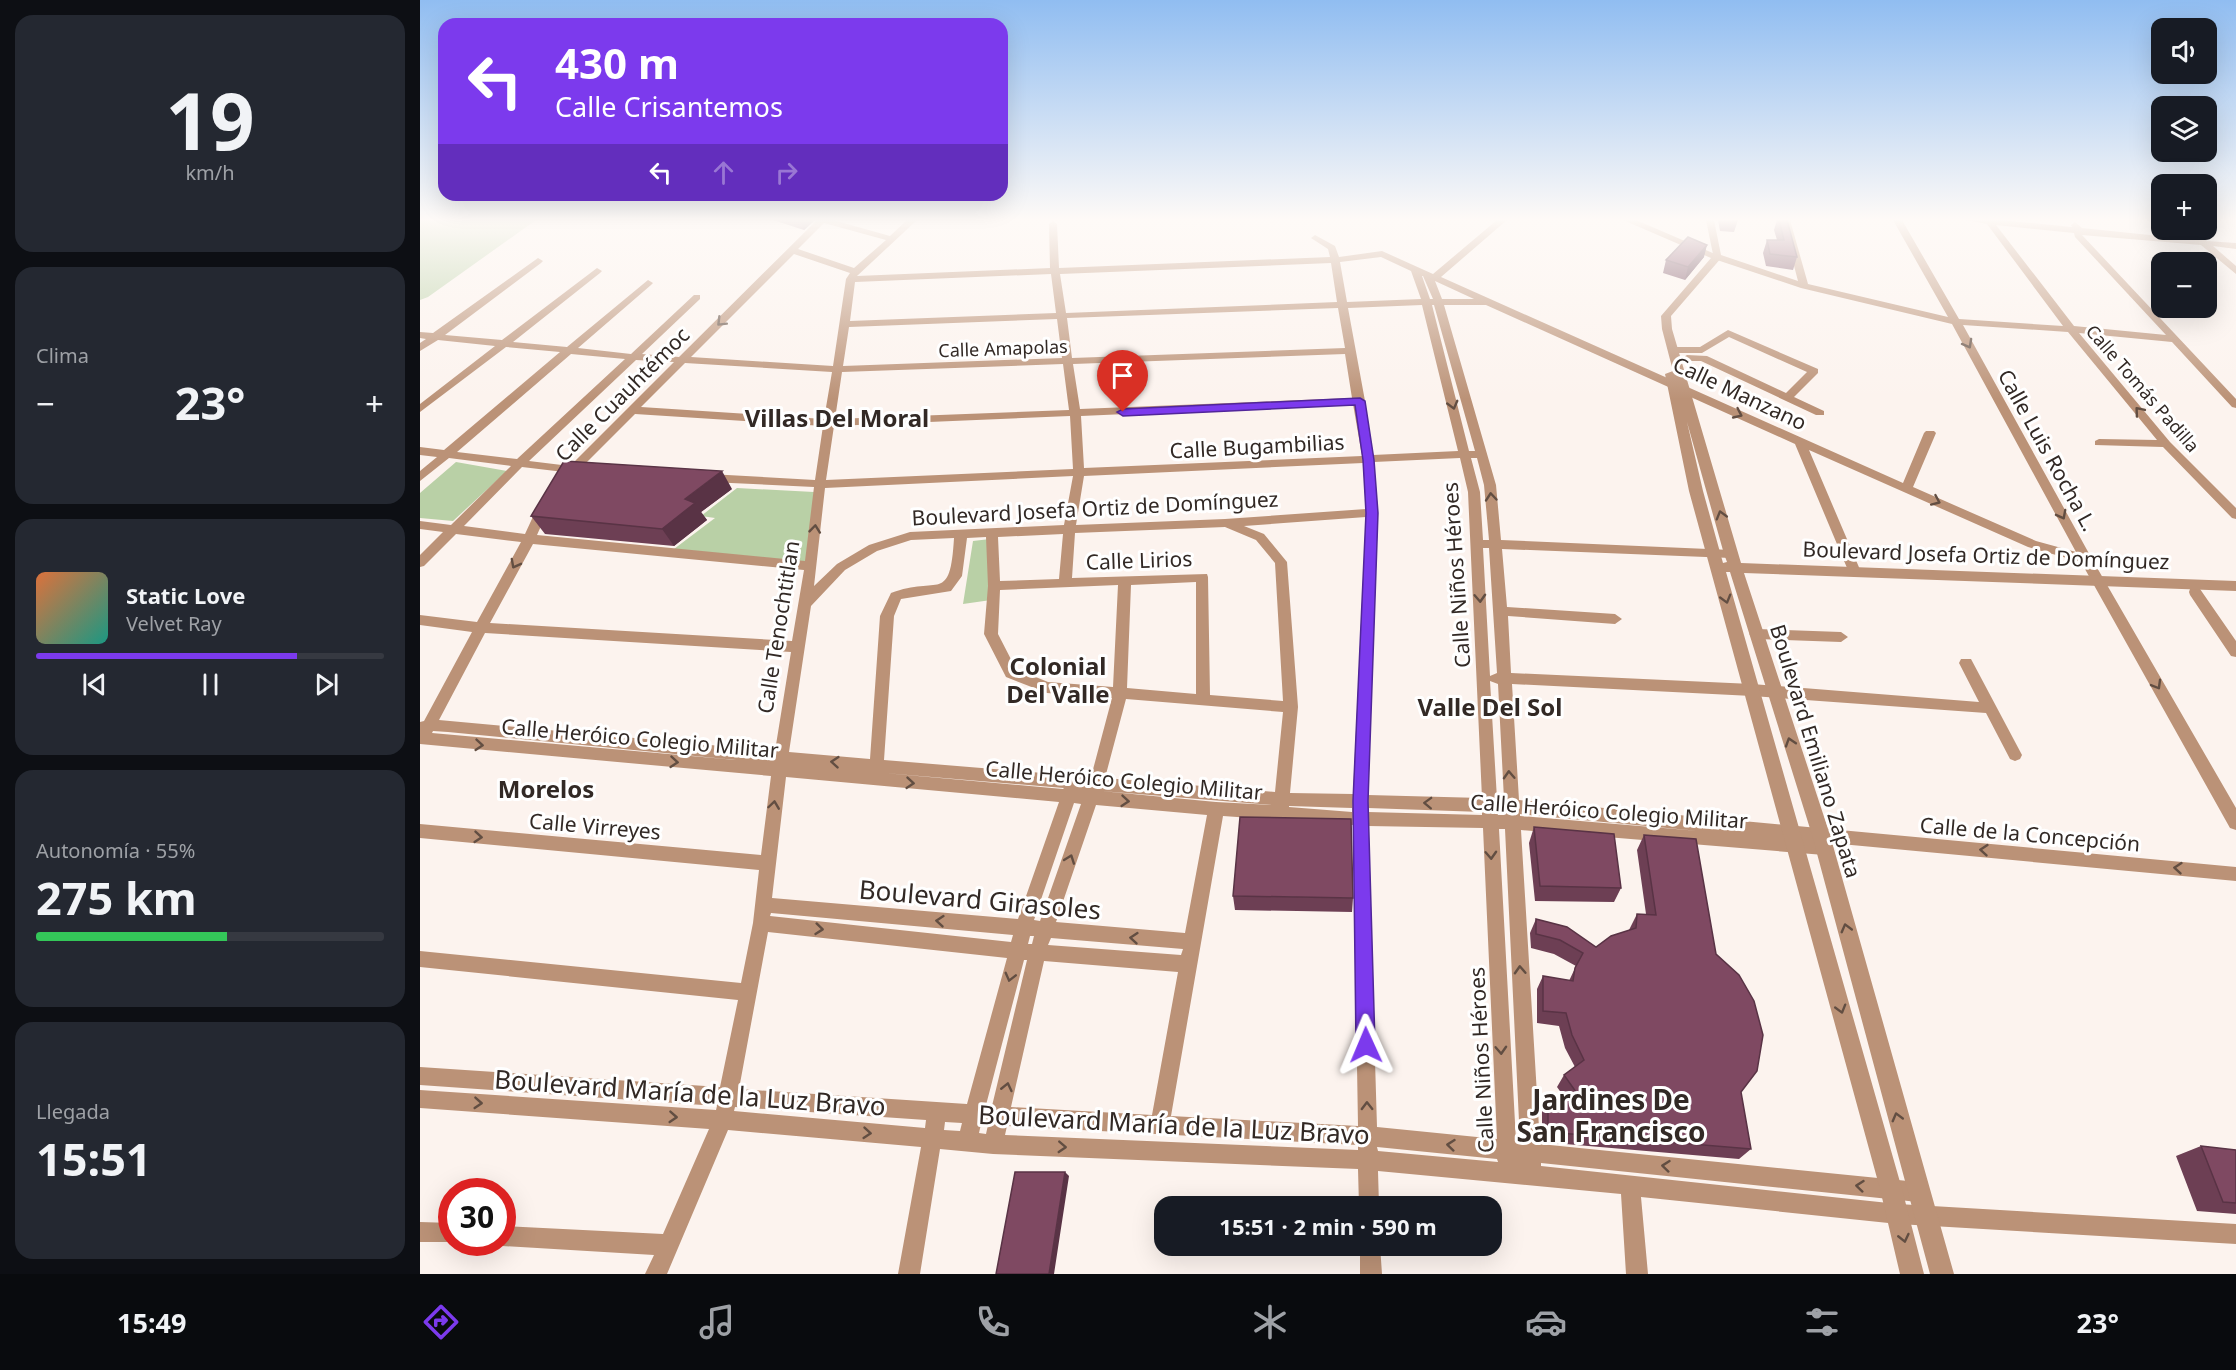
<!DOCTYPE html>
<html lang="es">
<meta charset="utf-8">
<style>
body{margin:0;font-family:"Noto Sans",sans-serif;background:#242831;color:#f1f3f6;height:100vh;display:flex;flex-direction:column;font-size:22px;white-space:nowrap}
*{box-sizing:border-box;margin:0}
p{font-size:20px;color:#9ea1a6}
.icon{flex:none;width:33px;height:33px;fill:none;stroke:currentColor;stroke-width:2;stroke-linecap:round;stroke-linejoin:round}
.map{position:relative;flex:1;overflow:hidden}
.details{display:flex;flex-direction:column;gap:15px;padding:15px;background:#0d0f14;width:420px}
.details>*{flex:none}
.top-card{position:absolute;left:18px;top:18px;width:570px;height:183px;border-radius:18px;box-shadow:0 6px 24px #0002;background:#7c3aed;color:#fff;overflow:hidden}
.tools{position:absolute;left:1731px;top:18px;display:grid;gap:12px}
.tools a{display:grid;place-items:center;width:66px;height:66px;border-radius:12px;background:#171b24;box-shadow:0 6px 24px #0002;font-size:30px}
.speed{position:absolute;left:18px;top:1178px;display:flex;gap:12px;font-size:30px;font-weight:700;text-align:center}
.speed>*{display:grid;place-content:center;width:78px;height:78px;border-radius:50%;background:#171b24;box-shadow:0 6px 24px #0002;line-height:1}
.speed .limit{border:9px solid #d22;background:#fff;color:#111}
.pin{position:absolute;display:grid;place-items:center;width:51px;height:51px;color:#fff;margin:-62px -26px;border-radius:50% 50% 50% 0;rotate:-45deg;box-shadow:0 0 6px #0007}
.pin .icon{rotate:45deg}
.me{position:absolute;width:66px;margin:-33px;rotate:359deg;stroke-linejoin:round;filter:drop-shadow(0 0 4px #0008)}
.turn{display:flex;align-items:center;gap:21px;height:126px;padding:0 18px;font-size:27px}
.turn .icon{width:78px;height:78px;stroke-width:2.5}
.turn b{display:block;font-size:42px;line-height:51px}
.lanes{display:flex;align-items:center;height:57px;padding:0 18px;background:#0003;justify-content:center;gap:30px;direction:ltr}
.lanes .off{opacity:.35}
.big{font-size:45px;font-weight:700;line-height:1.1}
.details .card{flex:1;display:flex;flex-direction:column;justify-content:center;gap:9px;min-width:0;padding:0 21px;border-radius:18px;background:#242831}
.details .dial{align-items:center;gap:0}
.dial b{font-size:78px;line-height:1}
.song{display:flex;align-items:center;gap:18px}
.cover{width:72px;height:72px;border-radius:9px;background:linear-gradient(135deg,hsl(20 70% 55%),hsl(170 70% 35%))}
.played{height:6px;border-radius:3px;background:linear-gradient(90deg,#7c3aed 75%,#363941 75%)}
.keys{display:flex;justify-content:space-around;direction:ltr}
.heat{display:flex;justify-content:space-between;align-items:center;font-size:33px;direction:ltr}
.charge{height:9px;border-radius:4px;background:linear-gradient(90deg,#34c759 55%,#363941 0)}
.trip{position:absolute;left:734px;top:1196px;width:348px;height:60px;border-radius:18px;background:#171b24;box-shadow:0 6px 24px #0002;font-weight:700;line-height:60px;text-align:center}
.dock{display:flex;height:96px;justify-content:space-around;align-items:center;background:#090b0e;color:#9ea1a6}
.dock .icon{width:42px;height:42px}
.dock .selected{color:#7c3aed}
.dock b{font-size:27px;color:#f1f3f6}
main{display:flex;flex:1;min-height:0}
.map>svg:first-child{display:block}
.green{fill:#b9d0a6}
.lines{fill:none;stroke-linecap:round;stroke-linejoin:round}
.minor{fill:#bb9277;fill-rule:evenodd}
.tertiary{fill:#bb9277;fill-rule:evenodd}
.wall{fill:#6d3f54}
.shaded-wall{fill:#593345}
.building{fill:#7f4962;stroke:#593345;stroke-width:1.5}
.oneway{stroke:#624e42}
.route{fill:#7c3aed;stroke:#51269a;stroke-width:1.5}
.labels{text-anchor:middle;dominant-baseline:central;stroke-width:6;stroke-linejoin:round;paint-order:stroke}
.far-street-label{font-size:18px;fill:#322925;stroke:#fff}
.street-label{font-size:21px;fill:#322925;stroke:#fff}
.quarter-label{font-size:24px;font-weight:bold;fill:#322925;stroke:#fff}
.near-street-label{font-size:26px;fill:#322925;stroke:#fff}
.near-quarter-label{font-size:28px;font-weight:bold;fill:#322925;stroke:#fff}
</style>
<main>
<section class="details">
<div class="card dial"><b>19</b><p>km/h</p></div>
<div class="card"><p>Clima</p>
<div class="heat"><a>−</a><b class="big">23°</b><a>+</a></div>
</div>
<div class="card">
<div class="song"><i class="cover"></i><div><b>Static Love</b><p>Velvet Ray</p></div></div>
<div class="played"></div>
<div class="keys"><svg class="icon" aria-label="previous" viewBox="0 0 24 24"><path d="M18 5L8 12l10 7zM5 5v14"/></svg><svg class="icon" aria-label="pause" viewBox="0 0 24 24"><path d="M8 5v14M16 5v14"/></svg><svg class="icon" aria-label="next" viewBox="0 0 24 24"><path d="M6 5l10 7-10 7zM19 5v14"/></svg></div>
</div>
<div class="card"><p>Autonomía · 55%</p><b class="big">275 km</b><div class="charge"></div></div>
<div class="card"><p>Llegada</p><b class="big">15:51</b></div>
</section>
<div class="map">
<svg width="1816" height="1274" viewBox="0 0 1816 1274">
<rect width="100%" height="100%" fill="#fcf3ee"/>
<path class="green" d="M0 220H116L8 297 0 300Z
M36 462 87 471 33 521 0 518V493Z
M317 488 394 492 388 562 254 549 295 518 281 516Z
M570 539 571 600 543 604 553 541Z"/>
<g class="lines">
<path class="minor" d="M397 220H413L470 236 487 220H497L437 276 630 268 629 224 633 221 637 224 639 268 910 257 908 249 891 238 895 235 915 246 919 257 962 251 1013 274 1077 220H1087L1021 277 1483 483 1504 433 1506 431H1514L1516 433 1493 487 1616 541 1656 552 1532 324 1381 288 1294 259 1286 220H1294L1301 255 1378 281 1362 220H1370L1388 284 1528 317 1473 220H1482L1539 319 1643 326 1567 224 1546 220H1580L1652 227 1651 225 1655 222 1662 228 1778 240 1772 230H1780L1787 241 1816 243V249L1793 246 1816 266V274L1781 245 1662 235 1816 399V408L1812 407 1752 342 1659 333 1750 442 1816 508V519L1812 518 1743 447 1675 445V441L1679 439 1737 440 1648 332 1543 325 1672 559 1816 808V830L1810 828 1661 562 1608 547 1389 450 1441 572 1435 577 1430 575 1375 444 1066 305H1024L1076 485 1081 540 1311 550 1317 554 1311 558 1082 549 1087 607 1195 614 1202 619 1195 624 1088 616 1091 673 1332 684 1559 702 1539 663 1541 659H1551L1602 755 1600 759 1595 761 1590 759 1566 713 1332 696 1092 684 1099 800 1816 867V881L1410 843 1412 848 1410 853 1404 855 1101 830 1120 1144 1498 1182 1505 1185 1508 1192 1505 1199 1498 1202 1121 1163V1166L1478 1204 1816 1224V1244L1478 1224 1221 1197 1228 1274H1206L1201 1194 958 1171 959 1206H939L938 1169 573 1154 520 1149 500 1274H478L501 1147 308 1130 247 1274H225L234 1255 82 1246 75 1243 82 1242V1226L243 1234 289 1129 0 1108V1090L296 1110 297 1106 0 1085V1067L300 1087 318 1000 0 967V951L321 983 333 923 339 870 0 838V824L341 855 351 776 0 744V722L4 721 52 632 0 625V615L57 622 101 542 36 534 4 566 0 567V555L23 532 0 529V521L31 525 91 466 29 458 0 481V471L17 457 0 455V447L24 450 140 352 86 347 0 412V404L75 346 18 340 0 351V343L6 339 0 338V332L13 333 118 258 123 261 121 263 25 335 82 340 177 268 182 271 180 273 93 342 147 347 228 280 233 283 231 285 158 348 211 354 274 295H280V299L222 354 259 357ZM404 223 466 240 434 268 378 249ZM1576 225 1654 233 1655 237 1746 335 1654 326ZM374 254 430 273 426 279 413 366 271 357ZM961 257 991 271 1001 299 927 302 920 262ZM911 263 917 302 646 313 640 274ZM631 274 636 313 430 321 435 282ZM1002 276H1003L1013 299H1010ZM1015 281 1054 299H1022ZM1002 305 1038 451 953 455 945 401 928 308ZM1012 305H1014L1055 451H1049ZM918 308 925 348 652 358 647 318ZM637 319 642 358 423 366 429 327ZM151 354 205 359 97 459 37 452ZM925 354 932 398 660 409 653 364ZM216 360 254 362 150 466 109 461ZM265 363 412 372 404 419 221 407ZM643 364 649 410 415 419 422 372ZM933 404 942 456 664 468 661 416ZM215 414 403 426 395 480 289 474 283 478 289 482 394 487 385 561 117 535 129 508 123 504 117 508 105 534 44 526 102 467 144 472 145 476 149 477 160 473 161 468ZM650 416 653 469 406 480 414 426ZM1040 458 1048 492 1062 798 948 795 958 513 954 462ZM1051 458H1057L1064 485 1069 540H1063L1060 492ZM943 463 946 509 805 519 656 525 664 476ZM653 476 644 525 490 532 449 545 417 564 394 586 405 488ZM946 517 933 794 870 793 878 707 867 562 844 534 824 526ZM805 527 836 540 855 563 863 701 790 695 788 577 787 574 652 578 655 533ZM643 534 639 579 580 581 578 537ZM566 537 568 586 564 634 586 677 627 693 692 698 671 777 464 760 474 616 481 599 531 591 542 576 547 538ZM534 538C530 605 519 575 471 593L460 616 450 759 369 752 391 606 425 570 457 551 491 540ZM113 544 384 570 372 641 70 623ZM1063 548H1069L1077 673 1070 676ZM776 582V694L707 688 711 585ZM698 585 693 687 628 682 596 669 578 634 580 590ZM65 633 371 652 355 751 19 720ZM1070 681 1078 684 1084 799H1077ZM706 699 863 712 855 792 685 778ZM13 731 28 732 316 760 12 733ZM464 773 644 788 643 789ZM366 777 639 802 598 919 352 898ZM681 791 853 805 796 802ZM654 803 661 804 620 921 614 920ZM676 805 787 815 765 933 636 922ZM869 806 932 808V812L869 807ZM948 808 1062 812V815L948 812ZM1078 812 1084 813V815H1078ZM1100 814 1279 831 1100 816ZM803 816 933 825 938 1126 751 1116ZM948 826 1063 828 1077 1139 957 1127ZM1079 829H1085L1100 1142 1096 1141ZM351 913 593 935 591 942 350 916ZM348 932 587 958 547 1104 319 1089ZM610 936H614L612 944H608ZM631 938 763 949 761 955 628 945ZM604 960H607L572 1106 566 1105ZM624 961 758 972 732 1115 591 1107ZM315 1107 506 1120 505 1128 314 1111ZM525 1122 542 1123 540 1131 524 1130ZM561 1124 568 1125 566 1134 559 1133ZM587 1126 938 1145V1150L585 1135ZM957 1147 1077 1159 1078 1162 958 1151Z
M1308 330 1398 369V373L1374 397 1404 411V415H1396L1281 361H1267L1262 358 1267 355 1287 356 1366 393 1387 372 1309 337 1282 353H1254L1249 350 1254 347H1280Z
M1775 587 1780 589 1816 641V657L1811 656 1770 595 1769 592 1770 589Z
M1336 629 1421 632 1428 637 1421 642 1336 639 1329 634Z
M0 1222 32 1223V1242H35H0Z
M940 1245H960L962 1274H940Z"/>
<path class="tertiary" d="M1203 220H1216L1302 257 1251 316 1252 329 1321 563 1816 581V591L1324 573 1410 835 1534 1274H1510L1392 835 1310 572H1306L1482 1189 1504 1274H1480L1460 1189 1269 491 1245 374 1253 371 1242 329 1241 316 1291 258ZM1267 422 1304 554 1307 562 1303 563 1283 491Z"/>
</g>
<path class="wall" d="M353 220H395L384 230Z
M1298 220H1318L1314 232 1300 231Z
M1357 220H1367L1377 257 1373 270 1346 266 1343 253 1347 240H1357L1354 230Z
M1284 257 1265 280 1243 273 1246 260Z
M312 489 281 512 287 520 254 546 125 534 111 516Z
M1114 827 1201 888 1194 902 1115 901 1109 843Z
M1224 835 1321 1092 1331 1149 1319 1159 1122 1142V1108L1128 1097 1145 1098 1137 1087 1144 1075 1155 1067 1145 1048 1139 1026 1117 1023V989L1123 976 1149 981 1156 966 1134 954 1111 948 1110 933 1116 919 1176 947 1209 930 1217 914H1226L1217 850Z
M813 896 933 898 932 912 815 910Z
M1781 1146 1816 1150V1214L1777 1211 1756 1156Z"/>
<path class="shaded-wall" d="M380 220H395L384 230Z
M1287 245 1284 257 1265 280 1268 267Z
M302 471 312 489 281 512 287 520 254 546 242 529 265 499Z
M645 1172 649 1176 634 1274H629Z"/>
<path class="building" d="M1359 220H1367L1377 257 1350 254 1347 240H1364Z
M1268 237 1287 245 1268 267 1246 260Z
M144 461 302 471 265 499 275 503 242 529 111 516Z
M820 817 931 819 933 898 813 896Z
M1114 827 1194 834 1201 888 1120 886Z
M1224 835 1276 839 1296 954 1319 975 1334 1001 1343 1035 1337 1071 1321 1092 1331 1149 1128 1132V1097L1161 1099 1144 1075 1164 1060 1152 1035 1146 1013 1123 1011V976L1153 981 1155 968 1163 953 1140 940 1116 934V919L1147 927 1176 947 1191 936 1216 928 1217 914 1236 915Z
M1781 1146 1816 1150V1203L1803 1202Z
M595 1172H645L629 1274H576Z"/>
<defs><path id="oneway-chevron" d="M-2-3.5L2.5 0L-2 3.5" fill="none" stroke-width="1.6" stroke-linecap="round" stroke-linejoin="round" transform="scale(1.5)"/></defs>
<g class="oneway">
<use href="#oneway-chevron" transform="translate(301 322) rotate(135)"/>
<use href="#oneway-chevron" transform="translate(1548 344) rotate(61)"/>
<use href="#oneway-chevron" transform="translate(1033 405) rotate(75)"/>
<use href="#oneway-chevron" transform="translate(1719 411) rotate(-130)"/>
<use href="#oneway-chevron" transform="translate(1318 414) rotate(25)"/>
<use href="#oneway-chevron" transform="translate(1071 497) rotate(-95)"/>
<use href="#oneway-chevron" transform="translate(1516 501) rotate(24)"/>
<use href="#oneway-chevron" transform="translate(1301 515) rotate(-106)"/>
<use href="#oneway-chevron" transform="translate(1642 515) rotate(62)"/>
<use href="#oneway-chevron" transform="translate(395 529) rotate(-84)"/>
<use href="#oneway-chevron" transform="translate(95 564) rotate(118)"/>
<use href="#oneway-chevron" transform="translate(1060 598) rotate(87)"/>
<use href="#oneway-chevron" transform="translate(1306 599) rotate(74)"/>
<use href="#oneway-chevron" transform="translate(1737 685) rotate(60)"/>
<use href="#oneway-chevron" transform="translate(1370 742) rotate(-108)"/>
<use href="#oneway-chevron" transform="translate(59 745) rotate(5)"/>
<use href="#oneway-chevron" transform="translate(254 762) rotate(5)"/>
<use href="#oneway-chevron" transform="translate(415 762) rotate(-175)"/>
<use href="#oneway-chevron" transform="translate(1089 775) rotate(-93)"/>
<use href="#oneway-chevron" transform="translate(490 783) rotate(5)"/>
<use href="#oneway-chevron" transform="translate(705 801) rotate(5)"/>
<use href="#oneway-chevron" transform="translate(1008 803) rotate(-178)"/>
<use href="#oneway-chevron" transform="translate(354 805) rotate(-82)"/>
<use href="#oneway-chevron" transform="translate(58 837) rotate(5)"/>
<use href="#oneway-chevron" transform="translate(1564 850) rotate(-175)"/>
<use href="#oneway-chevron" transform="translate(1071 855) rotate(87)"/>
<use href="#oneway-chevron" transform="translate(650 859) rotate(-70)"/>
<use href="#oneway-chevron" transform="translate(1758 868) rotate(-175)"/>
<use href="#oneway-chevron" transform="translate(520 921) rotate(-175)"/>
<use href="#oneway-chevron" transform="translate(1426 928) rotate(-105)"/>
<use href="#oneway-chevron" transform="translate(399 929) rotate(6)"/>
<use href="#oneway-chevron" transform="translate(714 938) rotate(-175)"/>
<use href="#oneway-chevron" transform="translate(1100 970) rotate(-93)"/>
<use href="#oneway-chevron" transform="translate(590 977) rotate(104)"/>
<use href="#oneway-chevron" transform="translate(1421 1009) rotate(74)"/>
<use href="#oneway-chevron" transform="translate(1081 1050) rotate(87)"/>
<use href="#oneway-chevron" transform="translate(587 1087) rotate(-77)"/>
<use href="#oneway-chevron" transform="translate(58 1103) rotate(4)"/>
<use href="#oneway-chevron" transform="translate(947 1106) rotate(-91)"/>
<use href="#oneway-chevron" transform="translate(253 1117) rotate(4)"/>
<use href="#oneway-chevron" transform="translate(1477 1117) rotate(-105)"/>
<use href="#oneway-chevron" transform="translate(447 1133) rotate(5)"/>
<use href="#oneway-chevron" transform="translate(1031 1145) rotate(-174)"/>
<use href="#oneway-chevron" transform="translate(642 1147) rotate(3)"/>
<use href="#oneway-chevron" transform="translate(1246 1166) rotate(-174)"/>
<use href="#oneway-chevron" transform="translate(1440 1186) rotate(-174)"/>
<use href="#oneway-chevron" transform="translate(1484 1238) rotate(77)"/>
</g>
<linearGradient id="sky" x2="0" y2="1"><stop stop-color="#90bdf1"/><stop offset="0.55" stop-color="#fefaf7"/><stop offset="1" stop-color="#fefaf7" stop-opacity="0"/></linearGradient>
<rect width="1816" height="399" fill="url(#sky)"/>
<path class="route" d="M940 398 945 401 954 460 958 513 948 801 955 1045 952 1052 946 1054 939 1052 936 1045 933 801 946 513 943 460 935 405 703 416 697 412 703 409Z"/>
<g class="labels">
<g class="far-street-label">
<text transform="translate(583 348) rotate(-2)">Calle Amapolas</text>
<text transform="translate(1723 388) rotate(49)">Calle Tomás Padilla</text>
</g>
<g class="street-label">
<text transform="translate(1320 393) rotate(25)">Calle Manzano</text>
<text transform="translate(202 394) rotate(-45)">Calle Cuauhtémoc</text>
<text transform="translate(837 446) rotate(-3)">Calle Bugambilias</text>
<text transform="translate(1628 450) rotate(61)">Calle Luis Rocha L.</text>
<text transform="translate(675 508) rotate(-3)">Boulevard Josefa Ortiz de Domínguez</text>
<text transform="translate(1566 555) rotate(2)">Boulevard Josefa Ortiz de Domínguez</text>
<text transform="translate(719 560) rotate(-2)">Calle Lirios</text>
<text transform="translate(1036 575) rotate(-94)">Calle Niños Héroes</text>
<text transform="translate(358 627) rotate(-81)">Calle Tenochtitlan</text>
<text transform="translate(220 738) rotate(5)">Calle Heróico Colegio Militar</text>
<text transform="translate(1396 751) rotate(73)">Boulevard Emiliano Zapata</text>
<text transform="translate(704 780) rotate(5)">Calle Heróico Colegio Militar</text>
<text transform="translate(1189 811) rotate(4)">Calle Heróico Colegio Militar</text>
<text transform="translate(175 826) rotate(5)">Calle Virreyes</text>
<text transform="translate(1610 834) rotate(5)">Calle de la Concepción</text>
<text transform="translate(1061 1060) rotate(-93)">Calle Niños Héroes</text>
</g>
<g class="quarter-label">
<text x="417" y="417">Villas Del Moral</text>
<text x="638" y="665">Colonial<tspan x="638" dy="28">Del Valle</tspan></text>
<text x="1070" y="706">Valle Del Sol</text>
<text x="126" y="788">Morelos</text>
</g>
<g class="near-street-label">
<text transform="translate(560 899) rotate(5)">Boulevard Girasoles</text>
<text transform="translate(270 1092) rotate(4)">Boulevard María de la Luz Bravo</text>
<text transform="translate(754 1124) rotate(3)">Boulevard María de la Luz Bravo</text>
</g>
<g class="near-quarter-label">
<text x="1191" y="1099">Jardines De<tspan x="1191" dy="32">San Francisco</tspan></text>
</g>
</g>
</svg>
<div class="tools">
<a><svg class="icon" aria-label="sound" viewBox="0 0 24 24"><path d="M4 9h4l5-4v14l-5-4H4zM17 9q2 3 0 6"/></svg></a>
<a><svg class="icon" aria-label="layers" viewBox="0 0 24 24"><path d="M12 4l9 5-9 5-9-5zM3 14l9 5 9-5"/></svg></a>
<a>+</a>
<a>−</a>
</div>
<div class="speed"><div class="limit">30</div></div>
<div class="pin" style="left:703px;top:412px;background:#d93025"><svg class="icon" aria-label="arrive" viewBox="0 0 24 24"><path d="M6 21V4h12l-3 4 3 4H6"/></svg></div>
<svg class="me" style="left:946px;top:1045px" viewBox="-20 -20 40 40"><path d="M0-17L14 15 0 8-14 15z" fill="#7c3aed" stroke="#fff" stroke-width="4"/></svg>
<div class="trip">15:51 · 2 min · 590 m</div>
<div class="top-card">
<div class="turn"><svg class="icon" aria-label="left" viewBox="0 0 24 24"><path d="M17 20v-9H6M10 6l-5 5 5 5"/></svg><div><b>430 m</b>Calle Crisantemos</div></div>
<div class="lanes"><svg class="icon" aria-label="left" viewBox="0 0 24 24"><path d="M17 20v-9H6M10 6l-5 5 5 5"/></svg><svg class="icon off" aria-label="ahead" viewBox="0 0 24 24"><path d="M12 20V5M6 11l6-6 6 6"/></svg><svg class="icon off" aria-label="right" viewBox="0 0 24 24"><path d="M7 20v-9h11M14 6l5 5-5 5"/></svg></div>
</div>
</div>
</main>
<nav class="dock">
<b>15:49</b>
<svg class="icon selected" aria-label="directions" viewBox="0 0 24 24"><path d="M12 3l9 9-9 9-9-9zM9 14v-3h6M13 9l2 2-2 2"/></svg>
<svg class="icon" aria-label="music" viewBox="0 0 24 24"><path d="M9 18V5l10-2v13"/><circle cx="6" cy="18" r="3"/><circle cx="16" cy="16" r="3"/></svg>
<svg class="icon" aria-label="phone" viewBox="0 0 24 24"><path d="M5 4h4l2 5-3 2q2 4 5 5l2-3 5 2v4C11 20 4 13 5 4z"/></svg>
<svg class="icon" aria-label="climate" viewBox="0 0 24 24"><path d="M12 3v18M4 7l16 10M4 17L20 7"/></svg>
<svg class="icon" aria-label="car" viewBox="0 0 24 24"><path d="M5 17H2v-5l4-1 3-4h7l3 4 3 1v5h-3M9 17h6M6 11h13"/><circle cx="7" cy="17" r="2"/><circle cx="17" cy="17" r="2"/></svg>
<svg class="icon" aria-label="filters" viewBox="0 0 24 24"><path d="M4 7h16M4 17h16"/><circle cx="9" cy="7" r="2"/><circle cx="15" cy="17" r="2"/></svg>
<b>23°</b>
</nav>
